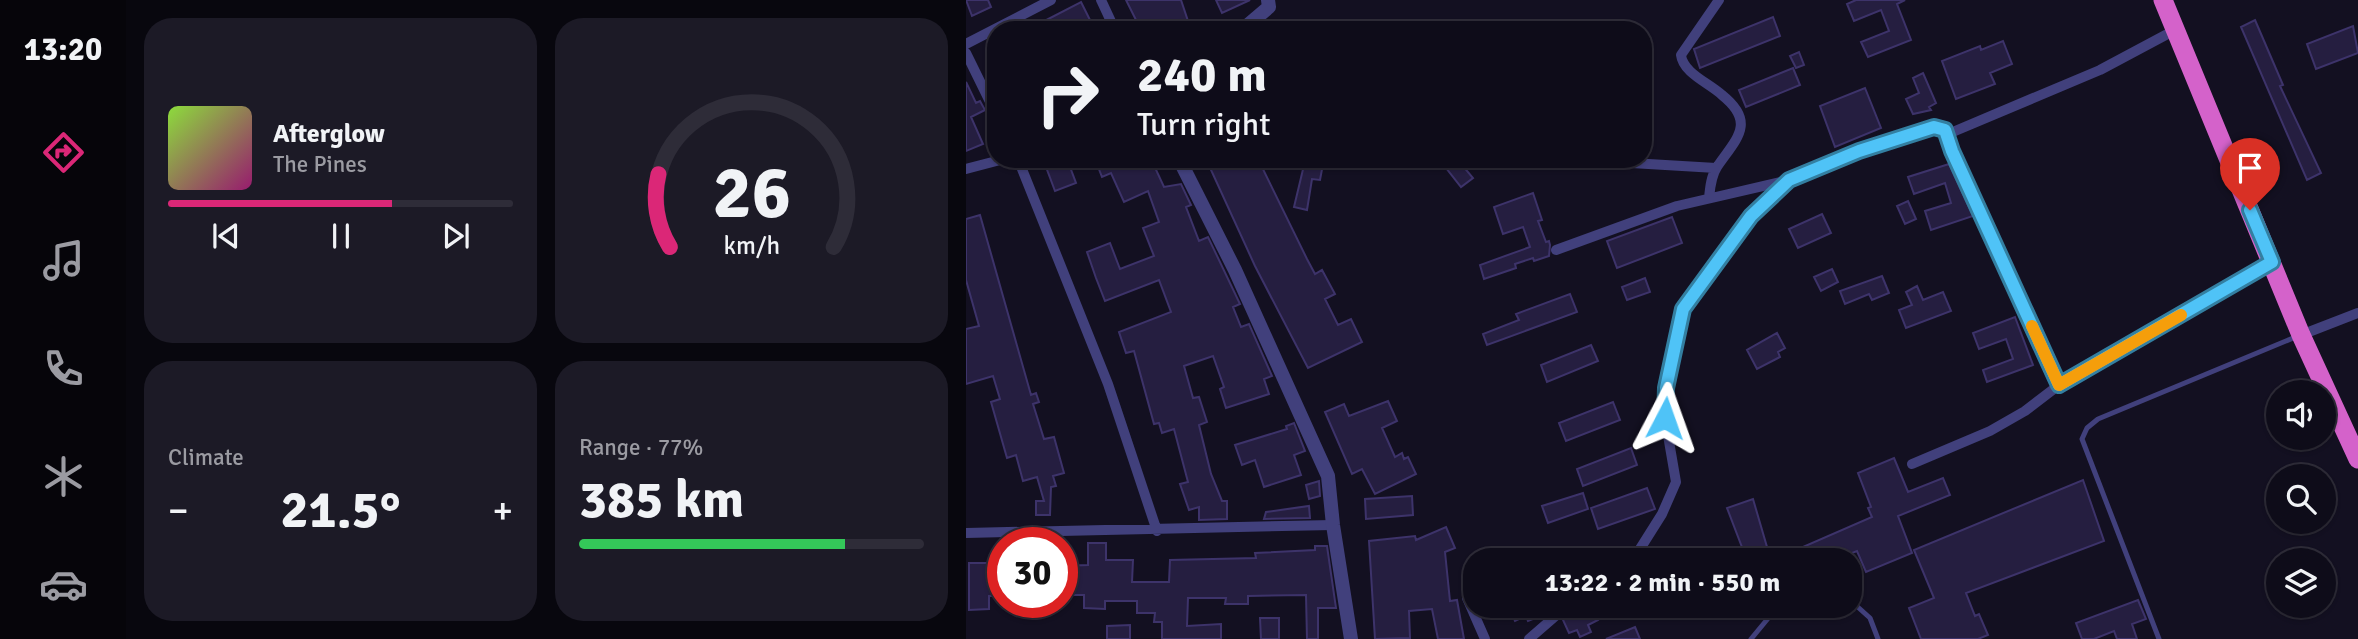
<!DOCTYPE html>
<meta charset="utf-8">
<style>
body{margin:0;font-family:Signika,sans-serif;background:#1c1a26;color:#f1f3f6;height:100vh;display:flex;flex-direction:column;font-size:26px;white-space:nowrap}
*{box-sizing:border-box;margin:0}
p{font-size:23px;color:#9b9ba2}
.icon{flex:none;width:38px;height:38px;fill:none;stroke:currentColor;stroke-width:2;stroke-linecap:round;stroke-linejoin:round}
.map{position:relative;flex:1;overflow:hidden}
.sheet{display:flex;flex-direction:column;gap:18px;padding:18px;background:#08070e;width:840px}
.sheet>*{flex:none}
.top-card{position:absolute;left:21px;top:21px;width:665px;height:147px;border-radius:28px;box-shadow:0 2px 5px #0004,0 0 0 2px #2e2c38;background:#0e0c19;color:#f1f3f6;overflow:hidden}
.tools{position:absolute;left:1300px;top:380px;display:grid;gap:14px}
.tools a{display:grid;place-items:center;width:70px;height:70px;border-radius:50%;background:#0e0c19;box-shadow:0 2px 5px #0004,0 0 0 2px #2e2c38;font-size:35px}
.speed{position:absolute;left:21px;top:527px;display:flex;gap:14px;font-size:35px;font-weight:700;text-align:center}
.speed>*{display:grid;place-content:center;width:91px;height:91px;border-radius:50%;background:#0e0c19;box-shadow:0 2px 5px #0004,0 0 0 2px #2e2c38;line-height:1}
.speed .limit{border:10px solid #d22;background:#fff;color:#111}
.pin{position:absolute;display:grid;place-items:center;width:60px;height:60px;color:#fff;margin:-72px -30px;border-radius:50% 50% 50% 0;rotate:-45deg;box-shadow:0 0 7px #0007}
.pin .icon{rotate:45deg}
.me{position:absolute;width:77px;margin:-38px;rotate:4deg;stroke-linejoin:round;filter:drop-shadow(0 0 5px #0008)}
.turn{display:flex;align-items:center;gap:24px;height:147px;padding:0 35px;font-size:32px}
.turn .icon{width:91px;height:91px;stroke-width:2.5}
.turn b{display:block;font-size:49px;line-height:60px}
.big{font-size:52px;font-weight:800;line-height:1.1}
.sheet .card{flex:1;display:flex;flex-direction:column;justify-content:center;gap:10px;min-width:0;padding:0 24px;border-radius:28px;background:#1c1a26}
.sheet .dial{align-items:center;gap:0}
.dial svg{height:182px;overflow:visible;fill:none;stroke:#2e2c38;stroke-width:7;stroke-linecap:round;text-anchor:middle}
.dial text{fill:#f1f3f6;stroke:none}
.song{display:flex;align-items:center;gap:21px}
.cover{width:84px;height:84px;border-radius:10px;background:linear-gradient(135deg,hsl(90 70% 55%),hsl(320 70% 35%))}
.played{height:7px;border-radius:4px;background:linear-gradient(90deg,#db2777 65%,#2e2c38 65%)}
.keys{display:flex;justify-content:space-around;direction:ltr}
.heat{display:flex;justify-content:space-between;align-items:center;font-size:38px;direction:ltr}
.charge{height:10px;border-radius:5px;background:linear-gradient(90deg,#34c759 77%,#2e2c38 0)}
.sheet .tiles{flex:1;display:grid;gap:18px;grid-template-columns:repeat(2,1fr)}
.trip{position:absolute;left:497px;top:548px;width:399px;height:70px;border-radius:28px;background:#0e0c19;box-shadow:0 2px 5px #0004,0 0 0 2px #2e2c38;font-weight:800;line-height:70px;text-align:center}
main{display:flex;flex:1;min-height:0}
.tab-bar{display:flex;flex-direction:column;width:126px;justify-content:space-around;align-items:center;background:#06050a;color:#9b9ba2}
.tab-bar .icon{width:49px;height:49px}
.tab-bar .current{color:#db2777}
.tab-bar b{font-size:32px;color:#f1f3f6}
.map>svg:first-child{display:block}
.building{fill:#251e40;stroke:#3d336a;stroke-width:2}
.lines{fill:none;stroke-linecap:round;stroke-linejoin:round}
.service{stroke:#41407c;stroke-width:5}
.minor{stroke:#41407c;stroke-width:10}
.tertiary{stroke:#41407c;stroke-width:14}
.trunk{stroke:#d462ca;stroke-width:19}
.route-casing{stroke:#337fa1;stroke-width:18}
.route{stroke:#4fc3f7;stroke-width:12}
.slow{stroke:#f59e0b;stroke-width:12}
</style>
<main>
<nav class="tab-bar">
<b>13:20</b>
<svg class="icon current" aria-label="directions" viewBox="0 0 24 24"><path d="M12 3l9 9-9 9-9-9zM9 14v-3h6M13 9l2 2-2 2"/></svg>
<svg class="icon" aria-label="music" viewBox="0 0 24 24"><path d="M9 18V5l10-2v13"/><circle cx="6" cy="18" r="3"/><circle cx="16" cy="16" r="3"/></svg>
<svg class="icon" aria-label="phone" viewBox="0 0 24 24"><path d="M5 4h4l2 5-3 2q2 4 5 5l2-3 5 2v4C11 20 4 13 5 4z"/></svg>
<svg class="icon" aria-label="climate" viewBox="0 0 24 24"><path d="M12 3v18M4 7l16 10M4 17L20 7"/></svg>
<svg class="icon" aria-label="car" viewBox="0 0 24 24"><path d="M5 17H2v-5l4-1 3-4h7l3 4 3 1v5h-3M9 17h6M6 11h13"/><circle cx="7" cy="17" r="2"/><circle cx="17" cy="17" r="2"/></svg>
</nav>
<section class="sheet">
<div class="tiles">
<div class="card">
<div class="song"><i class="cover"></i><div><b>Afterglow</b><p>The Pines</p></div></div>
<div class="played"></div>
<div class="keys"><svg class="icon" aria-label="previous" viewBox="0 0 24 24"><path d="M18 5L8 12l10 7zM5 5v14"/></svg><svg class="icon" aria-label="pause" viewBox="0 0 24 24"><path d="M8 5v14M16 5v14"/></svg><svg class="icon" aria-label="next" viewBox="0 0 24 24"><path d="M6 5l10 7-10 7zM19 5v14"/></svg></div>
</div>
<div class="card dial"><svg viewBox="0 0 100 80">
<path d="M14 69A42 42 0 1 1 86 69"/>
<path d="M14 69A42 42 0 0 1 9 37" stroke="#db2777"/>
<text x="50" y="56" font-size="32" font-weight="700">26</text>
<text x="50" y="72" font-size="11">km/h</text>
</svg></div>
<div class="card"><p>Climate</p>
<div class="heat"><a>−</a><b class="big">21.5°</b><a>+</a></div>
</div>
<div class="card"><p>Range · 77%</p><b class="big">385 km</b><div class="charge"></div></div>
</div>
</section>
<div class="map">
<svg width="1392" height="639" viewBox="0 0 1392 639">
<rect width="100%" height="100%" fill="#131021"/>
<path class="building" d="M0 0H22L25 7 6 16Z
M160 0H215L225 30H175Z
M250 0H284L256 13Z
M890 0H939L931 4 945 40 902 57 895 42 923 31 915 10 888 21 881 4Z
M115 2 129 30H61Z
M807 17 814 36 734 68 728 49Z
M1289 20 1317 85 1314 86 1355 173 1341 180 1275 27Z
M1387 26 1392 53 1350 69 1341 44Z
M1037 41 1046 64 1024 73 1029 84 990 99 976 61 1014 46 1015 50Z
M833 52 838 65 830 68 824 56Z
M827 68 834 85 780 107 773 90Z
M957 73 970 103 963 107 965 110 947 114 940 99 953 93 947 78Z
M0 82 10 103 14 101 19 110 5 117 17 144 0 151Z
M899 88 915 128 869 147 854 106Z
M77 159H101L110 183 89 191Z
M129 159H185L198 187 215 184 225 205 220 207 233 241 242 237 274 304 267 307 275 327 283 324 306 376 298 379 303 394 260 408 254 389 258 387 247 356 218 366 227 398 233 397 241 422 233 425 245 474 256 501H261V519L233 520V507L223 510 214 484 222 482 208 429 196 433 193 423 188 424 168 351 160 353 153 332 205 312 193 280 139 301 130 278 121 252 144 243 154 269 188 256 177 228 193 222 182 191 158 202 145 173 136 177Z
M240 159H292L341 259 349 274 356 270 369 294 359 299 372 325 385 319 396 342 342 368 289 266Z
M473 159H504L496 165 507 178 495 187Z
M339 161 357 164 354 180 346 179 341 210 328 207Z
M983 164 1007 216 965 230 959 211 985 203 979 183 948 194 942 177Z
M567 193 576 220 572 221 580 242 583 241 584 245 583 256 568 261 567 258 549 264 550 268 518 279 514 265 564 247 557 227 537 234 528 207Z
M942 201 950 219 939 224 931 206Z
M856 214 865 233 832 248 823 229Z
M14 215 65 395 70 393 73 402 67 404 78 439 88 437 98 473 87 476 90 486 85 487 84 515H70V501H78L71 477 57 481 50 455 41 458 25 402 34 399 27 376 0 384V329L13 326 0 280V219Z
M706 217 716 243 651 268 641 241Z
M866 269 872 282 855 291 848 277Z
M916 276 923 293 906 300 903 294 879 304 874 291Z
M679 278 684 292 661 300 656 287Z
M951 286 957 300 977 292 985 311 940 328 933 310 946 305 940 292Z
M604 294 611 312 521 345 517 334 553 320 550 314Z
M1049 317 1067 365 1021 382 1017 370 1047 359 1040 339 1013 349 1007 333Z
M811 333 819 348 812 352 814 357 791 369 781 350Z
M625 345 632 361 581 382 575 365Z
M422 401 431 421 416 428 429 457 436 453 438 459 442 457 450 474 409 494 396 469 386 474 359 412 378 404 383 416Z
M647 402 654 420 600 441 593 423Z
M328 423 339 451 328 455 335 475 298 487 289 460 276 465 269 445 321 429 320 426Z
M665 448 671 465 617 486 611 469Z
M928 458 942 492 977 478 984 495 932 516 946 553 900 572 891 551 868 560H807L906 517 902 508 905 507 892 473Z
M1117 480 1138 541 1000 593 1009 616 1013 614 1022 635 1012 639H955L943 608 968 598 948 550Z
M353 481 354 496 343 499 340 485Z
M681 488 689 509 632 529 625 508Z
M617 493 622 509 582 523 576 506Z
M446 496 447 515 400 519 399 499Z
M787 499 801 547 779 555 761 508Z
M343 506 344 518 298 519 300 512Z
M480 527 489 548 479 552 484 601 491 600 498 639H472L466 609 443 611 444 638 409 639 403 541 449 536 450 540Z
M122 543H140V560H167L166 582H203L204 560 290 558 289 553 349 550V546H361L370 608H352V639H341L340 595 282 596V604H259L260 598H222L221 626 255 624V639H196V622H188L189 613H171V601H139V609L118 608V595H96V566L122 565Z
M3 563H23V570H37V596H23V609L3 610Z
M1172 600 1180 619 1166 624 1171 639H1151L1148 631 1128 639H1116L1110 623Z
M543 606H585L578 608 580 614 562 621 560 616 549 621Z
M622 606H626L632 620 622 625 625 632 614 637 611 630 603 633 597 620Z
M714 606H750L749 619 714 618Z
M294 618H313V639H295Z
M164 625V639H141V626Z
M669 627 674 639H640Z"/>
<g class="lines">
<path class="service" d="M884 600 904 618 912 639
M785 639 804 616 826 606
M1193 639 1116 439 1121 428 1132 419 1332 336"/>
<path class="minor" d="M135 0 149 30
M0 44 85 0
M0 53 30 114
M982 134 1134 70 1209 30
M52 159 142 384 191 531
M598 159 750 168
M535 161 574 159
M0 169 38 159
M743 198C744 188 745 176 751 167 770 139 791 123 756 95 743 83 717 73 715 55L753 0
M590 250 711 206 823 180 893 151 968 127 980 130 986 151 1093 385
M1335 335 1392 313
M946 464 1024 431 1059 411 1093 385 1306 262
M0 533 367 525
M667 560 696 514 710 482 699 418 700 388 717 309 785 216 821 182
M501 598 519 639
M563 639 601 606"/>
<path class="tertiary" d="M276 30 303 7 302 0
M213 159 269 270 362 476 367 525 385 639"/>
<path class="trunk" d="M1197 0 1335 335 1392 459"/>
</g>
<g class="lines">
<g class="route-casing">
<path id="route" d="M699 418 700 388 717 309 785 216 823 180 893 151 968 127 979 130 986 151 1093 385 1306 262 1284 210"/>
</g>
<use href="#route" class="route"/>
<path class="slow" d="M1066 326 1093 385 1215 315"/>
</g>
</svg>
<div class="tools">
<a><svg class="icon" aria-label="sound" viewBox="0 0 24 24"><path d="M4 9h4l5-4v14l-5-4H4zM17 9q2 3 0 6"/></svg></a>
<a><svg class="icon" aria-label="search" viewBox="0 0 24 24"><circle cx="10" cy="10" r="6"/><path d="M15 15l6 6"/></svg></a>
<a><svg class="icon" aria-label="layers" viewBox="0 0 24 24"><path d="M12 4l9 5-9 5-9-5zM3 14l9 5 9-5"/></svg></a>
</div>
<div class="speed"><div class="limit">30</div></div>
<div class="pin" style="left:1284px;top:210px;background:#d93025"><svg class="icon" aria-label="arrive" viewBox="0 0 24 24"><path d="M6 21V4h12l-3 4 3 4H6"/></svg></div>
<svg class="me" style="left:699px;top:418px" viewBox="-20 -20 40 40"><path d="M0-17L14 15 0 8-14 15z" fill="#4fc3f7" stroke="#fff" stroke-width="4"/></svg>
<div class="trip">13:22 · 2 min · 550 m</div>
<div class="top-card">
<div class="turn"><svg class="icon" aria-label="right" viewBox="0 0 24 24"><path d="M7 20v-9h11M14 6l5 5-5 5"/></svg><div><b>240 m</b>Turn right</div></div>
</div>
</div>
</main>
